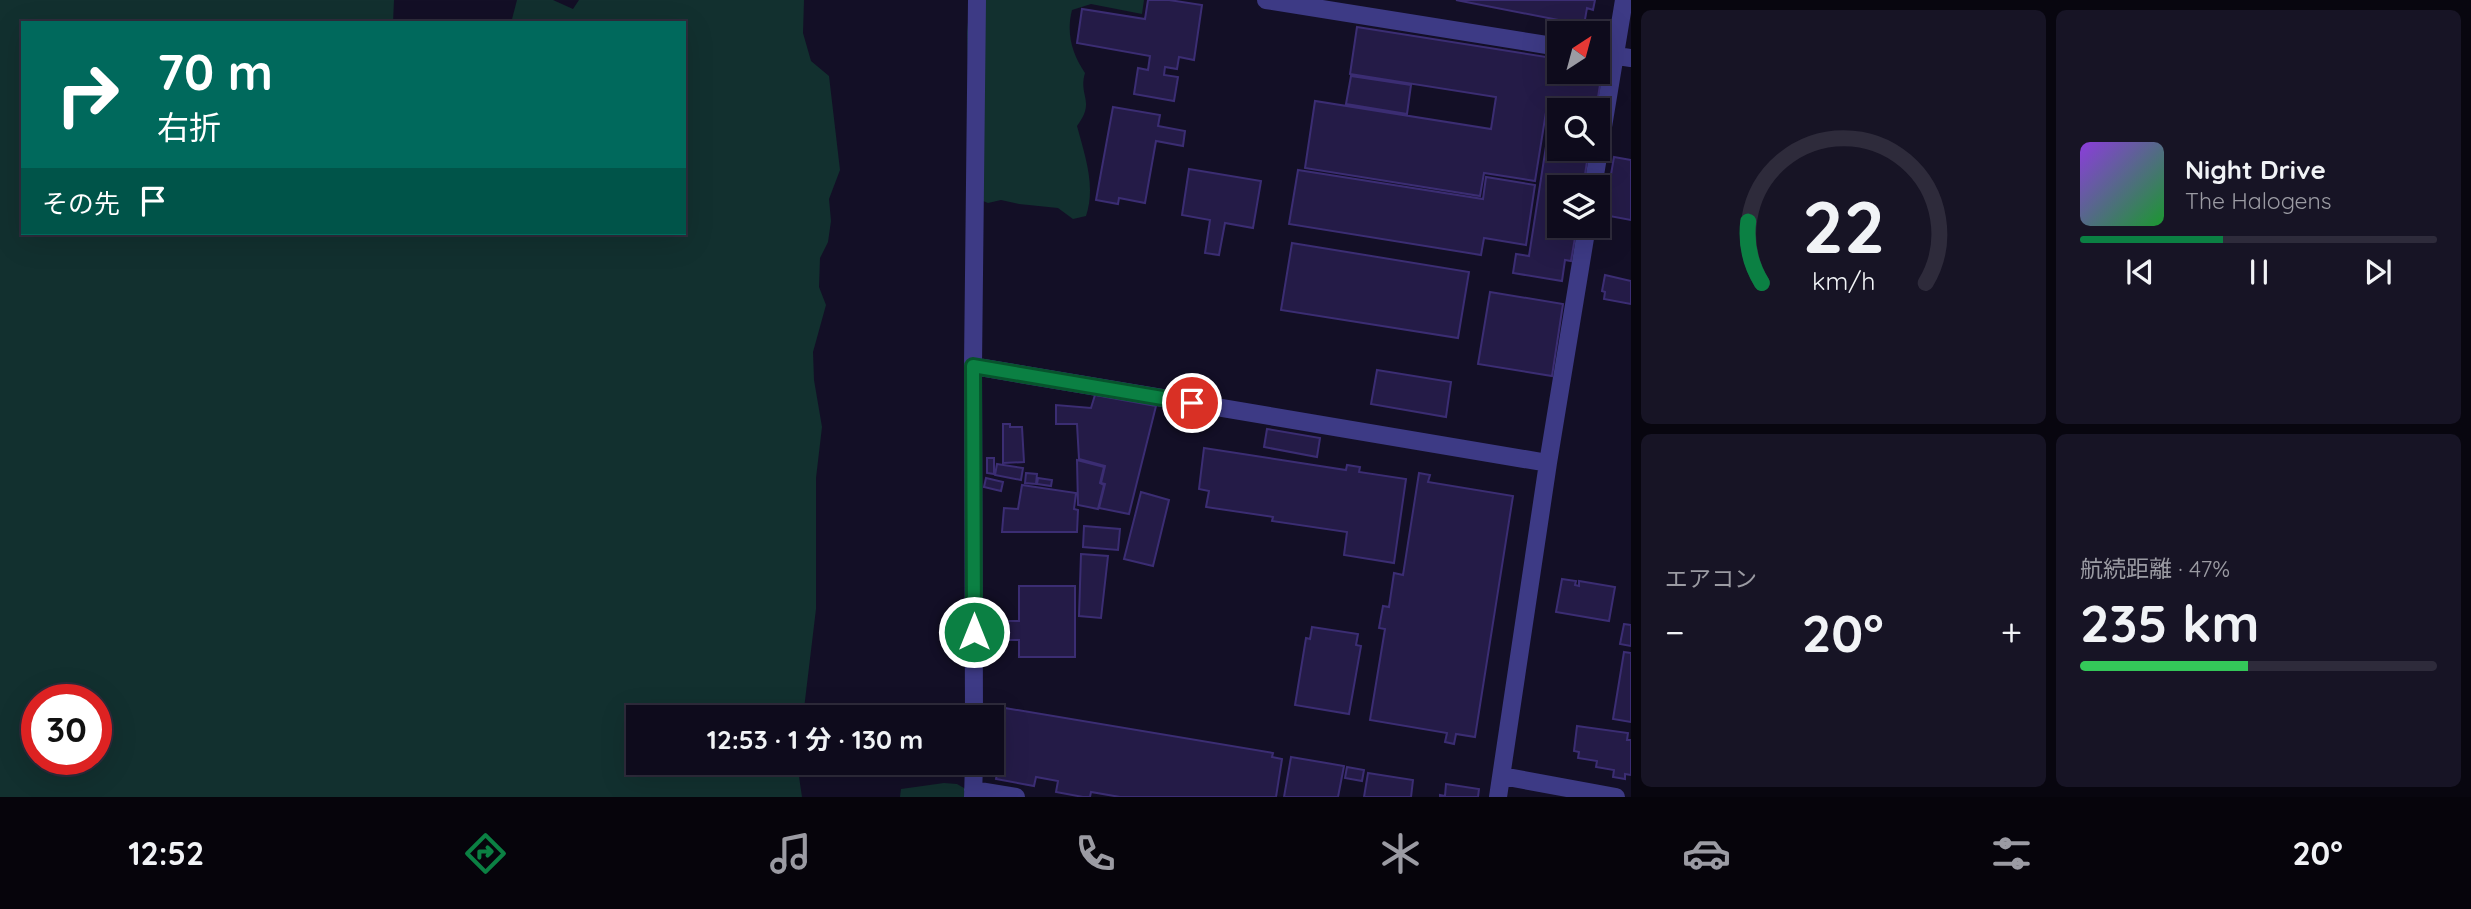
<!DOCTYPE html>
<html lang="ja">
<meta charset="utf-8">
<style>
body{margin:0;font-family:Quicksand,"Noto Sans JP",sans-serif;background:#171425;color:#f1f3f6;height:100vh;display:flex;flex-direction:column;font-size:26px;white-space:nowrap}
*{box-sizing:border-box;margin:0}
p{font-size:23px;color:#9b9ba3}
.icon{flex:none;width:38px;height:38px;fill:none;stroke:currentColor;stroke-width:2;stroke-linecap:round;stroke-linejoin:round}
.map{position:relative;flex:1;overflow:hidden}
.sheet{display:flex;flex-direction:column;gap:10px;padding:10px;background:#08060f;width:840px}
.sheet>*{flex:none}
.hud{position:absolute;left:21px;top:21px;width:665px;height:214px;border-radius:0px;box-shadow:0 7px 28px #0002,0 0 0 2px #2e2b3b;background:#00695c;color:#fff;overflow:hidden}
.needle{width:46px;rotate:36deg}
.buttons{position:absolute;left:1547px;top:21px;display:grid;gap:14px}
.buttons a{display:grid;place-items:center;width:63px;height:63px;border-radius:0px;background:#0e0b1c;box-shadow:0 7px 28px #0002,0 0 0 2px #2e2b3b;font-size:35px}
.speed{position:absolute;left:21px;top:684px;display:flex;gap:14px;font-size:35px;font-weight:700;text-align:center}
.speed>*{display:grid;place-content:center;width:91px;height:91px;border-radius:50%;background:#0e0b1c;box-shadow:0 7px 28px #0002,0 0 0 2px #2e2b3b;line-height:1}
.speed .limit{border:10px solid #d22;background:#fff;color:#111}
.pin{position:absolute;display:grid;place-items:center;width:60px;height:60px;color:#fff;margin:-30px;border:4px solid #fff;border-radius:50%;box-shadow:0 2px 7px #0007}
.me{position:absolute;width:77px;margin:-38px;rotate:0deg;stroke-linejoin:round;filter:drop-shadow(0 0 5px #0008)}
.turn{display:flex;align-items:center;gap:24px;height:147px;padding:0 21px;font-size:32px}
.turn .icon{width:91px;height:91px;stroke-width:2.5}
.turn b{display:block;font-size:49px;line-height:60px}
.then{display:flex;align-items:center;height:66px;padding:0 21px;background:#0003;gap:14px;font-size:26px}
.big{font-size:52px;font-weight:700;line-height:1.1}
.sheet .tile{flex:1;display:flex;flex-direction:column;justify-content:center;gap:10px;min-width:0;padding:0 24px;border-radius:10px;background:#171425}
.sheet .dial{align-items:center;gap:0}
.dial svg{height:182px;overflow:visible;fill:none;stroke:#2e2b3b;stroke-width:7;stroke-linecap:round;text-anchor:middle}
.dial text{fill:#f1f3f6;stroke:none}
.song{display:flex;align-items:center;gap:21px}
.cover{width:84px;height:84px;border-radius:10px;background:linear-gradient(135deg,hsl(270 70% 55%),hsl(130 70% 35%))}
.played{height:7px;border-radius:4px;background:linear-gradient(90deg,#0b8043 40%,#2e2b3b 40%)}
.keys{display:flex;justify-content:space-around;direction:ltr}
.heat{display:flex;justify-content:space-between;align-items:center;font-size:38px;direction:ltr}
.charge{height:10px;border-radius:5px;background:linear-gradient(90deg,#34c759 47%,#2e2b3b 0)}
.sheet .tiles{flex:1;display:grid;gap:10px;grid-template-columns:repeat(2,1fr)}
.trip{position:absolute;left:626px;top:705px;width:378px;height:70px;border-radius:0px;background:#0e0b1c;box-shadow:0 7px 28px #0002,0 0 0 2px #2e2b3b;font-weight:700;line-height:70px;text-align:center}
.menu{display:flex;height:112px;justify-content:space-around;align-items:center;background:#06040b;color:#9b9ba3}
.menu .icon{width:49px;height:49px}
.menu .active{color:#0b8043}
.menu b{font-size:32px;color:#f1f3f6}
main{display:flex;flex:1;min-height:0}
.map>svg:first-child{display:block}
.green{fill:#12302f;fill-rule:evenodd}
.building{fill:#241b47;stroke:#3b2d73;stroke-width:2}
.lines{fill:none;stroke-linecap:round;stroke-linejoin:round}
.minor{stroke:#3d3a85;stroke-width:18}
.route-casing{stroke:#07532c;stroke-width:18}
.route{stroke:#0b8043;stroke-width:12}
</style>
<main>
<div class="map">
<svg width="1631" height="797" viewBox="0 0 1631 797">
<rect width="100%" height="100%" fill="#130f26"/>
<path class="green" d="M0 0H394L393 23H23V233H684V23H511L517 0H553L573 9 579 0H804L803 33 811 61 829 76 840 170 829 199 831 221 828 242 820 258 819 287 826 305 813 352 814 380 822 427 816 478V609L803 717 639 718V763H797L802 797H0ZM37 700H96V760H37Z
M970 0H1144L1142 14 1091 4 1072 10C1066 33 1072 54 1085 73 1078 96 1096 101 1077 126 1085 156 1096 186 1086 216L1073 219 1058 208 1019 204 1001 200 988 203 983 201 968 64 967 33Z
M944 783 957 784 964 788 965 797H900L901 789Z"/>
<path class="building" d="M1148 0H1169L1202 5 1194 60 1179 57 1177 69 1165 67 1164 75 1178 77 1174 101 1134 94 1138 68 1148 70 1150 56 1077 43 1082 9 1145 19Z
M1456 0H1595L1593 10 1587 8 1584 25Z
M1357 27 1559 59V72H1598V65L1603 66 1596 110H1575L1547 106 1535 181 1484 173 1480 196 1305 168 1315 101 1491 129 1496 97 1350 74Z
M1351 76 1411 85 1407 114 1346 104Z
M1113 107 1160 115 1158 126 1185 131 1183 146 1156 141 1145 203 1119 198 1118 204 1096 200Z
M1547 140 1559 142V149H1589L1583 187H1559V226H1577L1571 261 1565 260 1562 281 1513 273 1516 254 1529 256Z
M1614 157 1631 160V220L1604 215Z
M1189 169 1261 181 1253 228 1225 223 1219 255 1205 253 1210 220 1182 215Z
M1298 170 1483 199 1486 177 1535 185 1526 245 1484 238 1481 255 1289 224Z
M1292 243 1469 272 1458 338 1281 310Z
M1605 275 1631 281V304L1604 299 1605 292 1602 291Z
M1490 292 1563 304 1552 376 1478 364Z
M1377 370 1451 382 1446 417 1371 404Z
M1095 395 1156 406 1129 514 1099 508 1105 484 1101 483 1105 466 1079 459 1077 424H1056V405L1091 408Z
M1003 424H1010V427H1022L1024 462 1003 463Z
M1267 429 1320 438 1317 457 1264 447Z
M1204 448 1346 470 1347 465 1360 467 1359 472 1406 479 1394 563 1344 555 1347 532 1272 521 1273 517 1206 507 1209 491 1199 489Z
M987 458H994V474L987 473Z
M1077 460 1104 467 1100 483 1104 485 1098 509 1078 505Z
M997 464 1023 468 1021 480 995 475Z
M1026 473 1037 474 1036 484 1025 483Z
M1419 473 1430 475 1428 482 1513 496 1475 737 1456 734 1454 744 1445 742 1447 733 1370 720 1385 629 1379 628 1383 606 1389 607 1394 573 1403 575Z
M986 478 1003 482 1001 491 984 487Z
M1038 478 1052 480 1051 486 1037 484Z
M1022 485 1076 493 1074 509 1078 510 1077 532H1002L1004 508 1018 509Z
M1141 492 1169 500 1153 566 1124 559Z
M1084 526 1120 529 1118 550 1083 547Z
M1081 554 1108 556 1101 618 1079 616Z
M1562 579 1576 581 1575 585 1579 586V581L1615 587 1609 621 1556 612Z
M1019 586H1075V657H1019V640H1007V621H1019Z
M1624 624 1631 625V646L1620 644Z
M1312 627 1358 634 1356 645 1361 646 1349 714 1295 705 1306 638 1310 639Z
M1624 652 1631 653V722L1613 719Z
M1005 708 1273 753 1272 757 1282 759 1276 797H1120L1091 792 1090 797H1083L1056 792 1058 781 1036 777 1034 786 996 779 998 769H995Z
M1577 726 1628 733 1627 740H1631V775L1625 774V779L1613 777 1614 770 1596 767 1597 761 1578 758 1579 752 1574 751Z
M1291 757 1344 766 1338 797H1284Z
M1347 767 1364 770 1362 781 1345 778Z
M1368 773 1413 780 1411 797H1364Z
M1446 784 1479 789 1478 797H1440V795L1445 796Z"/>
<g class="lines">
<path class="minor" d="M1266 0 1559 47
M1598 53 1631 58
M1593 187 1624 0
M973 366 1548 463
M974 718 973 366 977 0
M1502 776 1616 797
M973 790 1016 797
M973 797 974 763
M1498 797 1548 463 1587 226"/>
</g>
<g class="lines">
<g class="route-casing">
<path id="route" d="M974 632 973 366 1192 403"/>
</g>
<use href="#route" class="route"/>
</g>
</svg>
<div class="buttons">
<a><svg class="needle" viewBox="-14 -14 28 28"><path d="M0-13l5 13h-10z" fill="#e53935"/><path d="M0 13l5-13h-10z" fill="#9b9ba3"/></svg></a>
<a><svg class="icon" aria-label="search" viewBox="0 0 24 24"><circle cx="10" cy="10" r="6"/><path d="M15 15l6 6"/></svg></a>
<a><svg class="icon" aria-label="layers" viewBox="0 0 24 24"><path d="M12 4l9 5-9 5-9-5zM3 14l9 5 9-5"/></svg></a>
</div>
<div class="speed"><div class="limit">30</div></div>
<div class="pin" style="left:1192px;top:403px;background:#d93025"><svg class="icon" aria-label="arrive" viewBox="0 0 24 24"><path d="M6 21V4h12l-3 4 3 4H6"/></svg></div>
<svg class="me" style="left:974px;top:632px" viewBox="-20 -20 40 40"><circle r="17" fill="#0b8043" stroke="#fff" stroke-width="3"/><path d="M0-11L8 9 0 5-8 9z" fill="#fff"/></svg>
<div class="trip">12:53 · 1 分 · 130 m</div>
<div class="hud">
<div class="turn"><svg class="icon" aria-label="right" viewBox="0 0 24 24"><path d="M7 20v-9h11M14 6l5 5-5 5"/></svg><div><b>70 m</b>右折</div></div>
<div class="then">その先<svg class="icon" aria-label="arrive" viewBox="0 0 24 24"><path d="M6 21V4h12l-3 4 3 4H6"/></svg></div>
</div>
</div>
<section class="sheet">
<div class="tiles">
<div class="tile dial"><svg viewBox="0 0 100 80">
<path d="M14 69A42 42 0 1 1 86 69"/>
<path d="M14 69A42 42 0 0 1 8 42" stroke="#0b8043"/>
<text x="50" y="56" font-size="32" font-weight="700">22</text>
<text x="50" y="72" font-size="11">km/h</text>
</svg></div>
<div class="tile">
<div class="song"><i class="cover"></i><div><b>Night Drive</b><p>The Halogens</p></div></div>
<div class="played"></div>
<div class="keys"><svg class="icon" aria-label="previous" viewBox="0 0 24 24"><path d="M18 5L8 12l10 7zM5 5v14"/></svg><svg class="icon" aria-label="pause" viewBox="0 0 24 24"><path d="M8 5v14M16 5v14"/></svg><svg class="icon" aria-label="next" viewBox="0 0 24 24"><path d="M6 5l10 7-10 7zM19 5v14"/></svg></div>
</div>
<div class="tile"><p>エアコン</p>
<div class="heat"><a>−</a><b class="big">20°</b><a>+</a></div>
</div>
<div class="tile"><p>航続距離 · 47%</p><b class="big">235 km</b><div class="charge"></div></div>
</div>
</section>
</main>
<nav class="menu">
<b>12:52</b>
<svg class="icon active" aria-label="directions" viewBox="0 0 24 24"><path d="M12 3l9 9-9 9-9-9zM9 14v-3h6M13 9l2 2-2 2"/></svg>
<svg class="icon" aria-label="music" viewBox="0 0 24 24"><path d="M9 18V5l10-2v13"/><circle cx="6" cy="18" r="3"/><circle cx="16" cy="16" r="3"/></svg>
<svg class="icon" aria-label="phone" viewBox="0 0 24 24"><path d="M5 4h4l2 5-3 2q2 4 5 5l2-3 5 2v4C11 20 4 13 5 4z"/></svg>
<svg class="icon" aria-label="climate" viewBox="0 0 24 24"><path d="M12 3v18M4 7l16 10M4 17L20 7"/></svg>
<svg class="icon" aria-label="car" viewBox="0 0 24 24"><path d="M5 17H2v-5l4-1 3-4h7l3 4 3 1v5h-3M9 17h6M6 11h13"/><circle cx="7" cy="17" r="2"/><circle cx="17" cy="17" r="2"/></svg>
<svg class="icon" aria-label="filters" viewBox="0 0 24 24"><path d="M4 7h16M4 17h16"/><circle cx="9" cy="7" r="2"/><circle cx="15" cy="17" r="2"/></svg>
<b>20°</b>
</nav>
